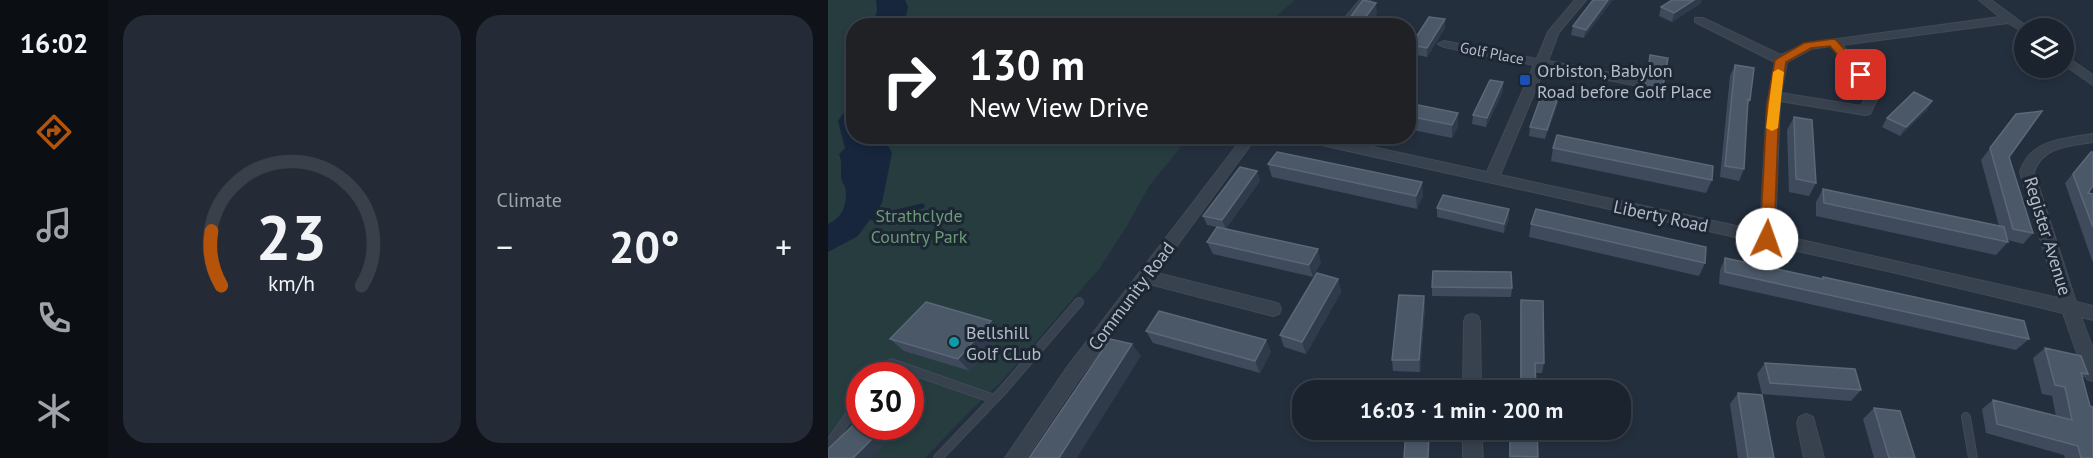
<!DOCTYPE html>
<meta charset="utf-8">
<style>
body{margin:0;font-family:"PT Sans",sans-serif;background:#242b36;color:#f1f3f6;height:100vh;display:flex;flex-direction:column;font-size:22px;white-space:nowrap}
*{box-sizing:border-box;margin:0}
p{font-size:20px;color:#a0a4aa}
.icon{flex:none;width:33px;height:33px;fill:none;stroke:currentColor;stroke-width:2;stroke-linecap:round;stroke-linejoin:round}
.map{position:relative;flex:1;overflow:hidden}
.side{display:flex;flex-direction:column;gap:15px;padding:15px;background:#0f1319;width:720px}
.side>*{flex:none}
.banner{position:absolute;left:18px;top:18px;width:570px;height:126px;border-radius:24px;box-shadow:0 3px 9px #0003,0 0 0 2px #39404a;background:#202124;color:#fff;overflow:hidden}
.tools{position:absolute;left:1186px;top:18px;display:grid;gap:12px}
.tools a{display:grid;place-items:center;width:60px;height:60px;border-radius:50%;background:#1b232e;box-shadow:0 3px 9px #0003,0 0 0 2px #39404a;font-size:30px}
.speed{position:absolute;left:18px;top:362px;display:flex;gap:12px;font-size:30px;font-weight:700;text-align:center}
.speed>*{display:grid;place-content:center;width:78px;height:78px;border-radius:50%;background:#1b232e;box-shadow:0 3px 9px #0003,0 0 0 2px #39404a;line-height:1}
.speed .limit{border:9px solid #d22;background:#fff;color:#111}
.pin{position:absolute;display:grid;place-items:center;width:51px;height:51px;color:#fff;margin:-26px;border-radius:12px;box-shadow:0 3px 9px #0006}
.me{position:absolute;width:66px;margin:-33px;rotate:3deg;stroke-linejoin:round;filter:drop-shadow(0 0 4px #0008)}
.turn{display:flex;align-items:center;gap:21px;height:126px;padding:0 24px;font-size:27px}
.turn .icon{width:78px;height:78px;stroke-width:2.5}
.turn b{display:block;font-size:42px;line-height:51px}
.big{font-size:45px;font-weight:800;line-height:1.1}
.side .widget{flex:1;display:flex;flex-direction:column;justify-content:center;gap:9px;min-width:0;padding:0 21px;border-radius:24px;background:#242b36}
.side .dial{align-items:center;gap:0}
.dial svg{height:156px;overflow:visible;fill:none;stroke:#39404a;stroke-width:7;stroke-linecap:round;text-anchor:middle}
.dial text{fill:#f1f3f6;stroke:none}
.heat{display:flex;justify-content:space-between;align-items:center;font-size:33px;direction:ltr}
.side .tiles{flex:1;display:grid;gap:15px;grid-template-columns:repeat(2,1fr)}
.trip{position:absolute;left:464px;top:380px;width:339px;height:60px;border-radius:24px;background:#1b232e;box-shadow:0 3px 9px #0003,0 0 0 2px #39404a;font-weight:800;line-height:60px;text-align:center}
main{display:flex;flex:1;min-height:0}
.menu{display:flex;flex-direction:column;width:108px;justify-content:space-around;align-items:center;background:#0b0e12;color:#a0a4aa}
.menu .icon{width:42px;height:42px}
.menu .selected{color:#b45309}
.menu b{font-size:27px;color:#f1f3f6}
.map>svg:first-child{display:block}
.green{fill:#263c3f;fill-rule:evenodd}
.water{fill:#17263c}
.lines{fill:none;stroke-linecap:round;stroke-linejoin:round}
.stream{stroke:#17263c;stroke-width:5}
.lane-casing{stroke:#414a57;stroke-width:10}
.street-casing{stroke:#414a57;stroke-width:2}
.lane{stroke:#38414e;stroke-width:8}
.street{fill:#38414e;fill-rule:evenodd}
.wall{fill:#3f4b5c}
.shaded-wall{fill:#2f3b4b}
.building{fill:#4b5868;stroke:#5c6777;stroke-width:1.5}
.route{fill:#b45309;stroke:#753606;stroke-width:1.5}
.slow{fill:#f59e0b}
.transit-dot{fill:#1a4fb4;stroke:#1d2633;stroke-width:2}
.culture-dot{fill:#0f9aa8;stroke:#1d2633;stroke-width:2}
.labels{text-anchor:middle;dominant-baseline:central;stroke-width:6;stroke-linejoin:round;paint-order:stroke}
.far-street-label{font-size:15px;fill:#b4bcc9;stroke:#1d2633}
.poi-label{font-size:18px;fill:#b4bcc9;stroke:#1d2633;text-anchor:start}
.park-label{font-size:18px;fill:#6b9a76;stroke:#1d2633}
.street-label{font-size:18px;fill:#b4bcc9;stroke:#1d2633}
</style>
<main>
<nav class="menu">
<b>16:02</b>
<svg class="icon selected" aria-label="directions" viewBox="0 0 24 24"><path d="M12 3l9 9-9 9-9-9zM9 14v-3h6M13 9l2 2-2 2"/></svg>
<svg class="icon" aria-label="music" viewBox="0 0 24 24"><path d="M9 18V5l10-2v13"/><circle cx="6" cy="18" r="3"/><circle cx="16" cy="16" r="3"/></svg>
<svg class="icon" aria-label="phone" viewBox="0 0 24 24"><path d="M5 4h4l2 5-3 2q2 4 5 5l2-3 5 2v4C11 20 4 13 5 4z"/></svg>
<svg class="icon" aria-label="climate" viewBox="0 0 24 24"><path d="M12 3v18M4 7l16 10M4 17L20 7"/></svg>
</nav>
<section class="side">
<div class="tiles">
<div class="widget dial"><svg viewBox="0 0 100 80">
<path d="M14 69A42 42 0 1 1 86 69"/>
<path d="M14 69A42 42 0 0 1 9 41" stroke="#b45309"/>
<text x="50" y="56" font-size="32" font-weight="700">23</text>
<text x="50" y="72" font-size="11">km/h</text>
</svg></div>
<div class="widget"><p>Climate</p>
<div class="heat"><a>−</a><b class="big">20°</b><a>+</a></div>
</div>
</div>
</section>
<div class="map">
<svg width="1265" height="458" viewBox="0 0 1265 458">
<rect width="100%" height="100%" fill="#242f3e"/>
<path class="green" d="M0 0H467L439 25 26 26V136L361 137 321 186 299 226 271 269 173 382 143 410 97 458H0ZM32 375H82V426H32Z"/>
<path class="water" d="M48 0H77L80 7 76 25H45L49 10Z
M25 99 26 136 59 137 57 140 64 153 54 203 30 236 0 252V224C14 217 18 208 18 192 18 186 12 181 13 174 13 166 14 162 11 154L17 148 10 121Z"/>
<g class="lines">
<path class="stream" d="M65 213 94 206
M45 218 60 214"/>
<g class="lane-casing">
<path id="lane" d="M52 375 63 363 166 399
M1138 417 1145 458
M0 446 32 400
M110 458 175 390 251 302"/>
</g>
<g class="street-casing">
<path id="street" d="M532 0H543L521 26H510Z
M747 0H758L731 32 720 61 810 78 816 82 810 86 717 67 672 175 932 231 939 105 947 62 867 22V18H875L953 55 980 43 1172 17 1151 0H1163L1201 28H1197V33L1180 23 1014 45 1053 91 1042 114 1037 115 952 101 947 234 1230 298 1192 172C1202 139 1236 139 1265 134V142C1242 146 1214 146 1206 172L1248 302 1265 306V320L1253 317 1265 349V381L1259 379 1256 373 1235 313 1064 272 471 140 465 136H494L659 172 706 65 616 47 610 44 616 41 709 59 720 32ZM1003 46 1041 91 1033 106 953 93 959 62 983 49Z
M1236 55 1265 75V85L1236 65Z
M416 136H429L329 273 445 302 451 304 453 309 451 314 445 316 321 284 252 378 198 458H177L240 366Z
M644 314 650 316 652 321 653 390H635L636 321 638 316Z
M978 414 985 417 996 458H976L969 423 971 417Z
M635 429H653L655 458H635Z"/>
</g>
<use href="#lane" class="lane"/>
<use href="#street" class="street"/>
</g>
<path class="wall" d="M765 0 756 38 743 35 745 26Z
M873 3 844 22 831 16 833 7Z
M617 19V28L599 57 584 54 583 45Z
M822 55 834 92 832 101 813 98 818 79 820 64Z
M907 65 922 100 919 107 916 169 911 181 892 177 902 76Z
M675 82V91L658 127 644 124 645 115Z
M1104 101 1099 110 1072 136 1054 127 1059 118Z
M580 103 630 113V126L624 138 580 129Z
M730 103 717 139 701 136 702 127Z
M1188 114 1181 157 1205 233 1195 244 1180 240V242L1168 255 988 216V202L995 189 1171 226 1153 160Z
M966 117 988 183 981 196 961 192 959 130Z
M725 148 884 180 878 193 723 161Z
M1263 152 1260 193 1265 194V263L1237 183Z
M440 164 595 195 589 209 444 177Z
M429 171 432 181 398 228 493 262 485 277 385 254 379 242 389 227 379 225 375 216Z
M609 208 681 209V218L676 233 609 217Z
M703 224 877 263 871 276 701 237Z
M897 258 994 279 995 277 1201 339 1188 350 891 284 892 270Z
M510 279 513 292 478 354 456 347 452 335Z
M604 287 684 288 683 297 604 296Z
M596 296 597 308 592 372 565 371 564 360Z
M693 300 716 363 714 373H707L708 390H680L681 379H692V311Z
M163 321 175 333 142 371 76 351 62 339Z
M318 331 438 340 443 352 432 373 325 343Z
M1217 348 1260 374 1255 378 1265 458H1237L1236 455 1158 433 1154 409 1165 400 1228 416 1224 396 1214 394 1205 358Z
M937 363 1033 390 1023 401 934 394 929 374Z
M910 393 946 458H910L902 404Z
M1046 408 1087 458H1046L1035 419Z
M681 429H709L710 458H681Z"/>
<path class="shaded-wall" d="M780 0H785L756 38 758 30Z
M866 0H874L873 3 844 22 846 13Z
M548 3 549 14 540 26H531Z
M617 19V28L599 57V48Z
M675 82V91L658 127 659 118Z
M731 94 730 103 717 139 719 130Z
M1104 101 1099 110 1072 136 1078 127Z
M630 113V126L624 138V125Z
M429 171 432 181 398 229 394 220Z
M594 182 595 195 589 209 588 196Z
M681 209V218L676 233V224Z
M490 249 493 262 485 277 481 265Z
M510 279 513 292 478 354 474 342Z
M596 296 597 308 592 372 591 360Z
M163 321 175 333 142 371 130 359Z
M438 340 443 352 432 373 427 361Z
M304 344 313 356 249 458H231Z
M55 428 66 435 44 458H25Z
M601 429H602L601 458H600Z"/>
<path class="building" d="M535 0 548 3 531 26H516Z
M765 0H780L758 30 745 26Z
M844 0H866L846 13 833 7Z
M601 17 617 19 599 48 583 45Z
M822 55 840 58 834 92 815 89 820 74Z
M907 65 926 68 922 100 920 99 916 169 897 166Z
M662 80 675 82 659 118 645 115Z
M715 91 731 94 719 130 702 127Z
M1086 92 1104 101 1078 127 1059 118Z
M580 103 630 113 624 125 580 116Z
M1214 111 1181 157 1205 233 1185 229 1162 148 1188 114Z
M966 117 984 120 988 183 968 179Z
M729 135 885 166 884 180 725 148Z
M449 152 594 182 588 196 440 164Z
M1263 152H1265V186L1260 193 1265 194V227L1245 174Z
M412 167 429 171 394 220 375 216Z
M995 189 1176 227 1180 242 996 203Z
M615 195 681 209 676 224 609 208Z
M708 209 878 247 877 263 703 224Z
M389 227 490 249 481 265 379 242Z
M897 258 995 279V277L1196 321 1201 339 897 272Z
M605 271 683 272 684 288 604 287Z
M489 273 510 279 474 342 452 335Z
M571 295 596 296 591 360H564Z
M693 300 715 301 716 363H707L708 390H681V379H693Z
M98 302 163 321 130 359 62 339Z
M331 311 438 340 427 361 318 331Z
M282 339 304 344 231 458H201Z
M1217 348 1253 356 1260 374 1253 373 1262 406 1265 407V458H1253L1250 446 1169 424 1165 400 1244 420 1237 387 1227 385Z
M937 363 1027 369 1033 390 942 383Z
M581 383H603V390H580Z
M910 393 934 395 946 458H920Z
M1046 408 1072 411 1087 458H1061Z
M32 419V426H51L55 428 25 458H0V449Z
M578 429H601L600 458H576Z
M682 429H709L710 457 682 456Z"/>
<path class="route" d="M1005 39 1008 40 1039 75 1037 77H1029L1002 46 983 48 958 62 951 105 946 239 944 243H934L932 239 939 105 947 60 976 43Z"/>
<path class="slow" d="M950 69 956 72 950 128 944 131 938 128 945 72Z"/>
<rect class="transit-dot" x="691" y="74" width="12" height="12" rx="3"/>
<circle class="culture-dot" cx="126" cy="342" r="6"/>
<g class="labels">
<g class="far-street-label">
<text transform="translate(664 53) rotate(11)">Golf Place</text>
</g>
<g class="poi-label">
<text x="709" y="70">Orbiston, Babylon<tspan x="709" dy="21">Road before Golf Place</tspan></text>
<text x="138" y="332">Bellshill<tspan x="138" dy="21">Golf CLub</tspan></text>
</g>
<g class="park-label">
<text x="91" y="215">Strathclyde<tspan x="91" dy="21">Country Park</tspan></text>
</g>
<g class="street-label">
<text transform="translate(833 216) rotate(12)">Liberty Road</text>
<text transform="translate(1220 236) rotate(73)">Register Avenue</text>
<text transform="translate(303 296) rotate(-53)">Community Road</text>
</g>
</g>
</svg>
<div class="tools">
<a><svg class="icon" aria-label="layers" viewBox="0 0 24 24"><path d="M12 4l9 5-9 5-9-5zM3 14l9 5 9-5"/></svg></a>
</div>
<div class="speed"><div class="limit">30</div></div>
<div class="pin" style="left:1033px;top:75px;background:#d93025"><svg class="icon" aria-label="arrive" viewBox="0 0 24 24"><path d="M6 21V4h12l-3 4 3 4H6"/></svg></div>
<svg class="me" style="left:939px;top:239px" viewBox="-20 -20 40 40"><circle r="19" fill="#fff"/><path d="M0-13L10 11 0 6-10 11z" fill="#b45309"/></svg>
<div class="trip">16:03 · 1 min · 200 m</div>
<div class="banner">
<div class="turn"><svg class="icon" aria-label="right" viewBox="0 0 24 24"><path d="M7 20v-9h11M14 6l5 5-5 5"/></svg><div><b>130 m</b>New View Drive</div></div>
</div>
</div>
</main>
